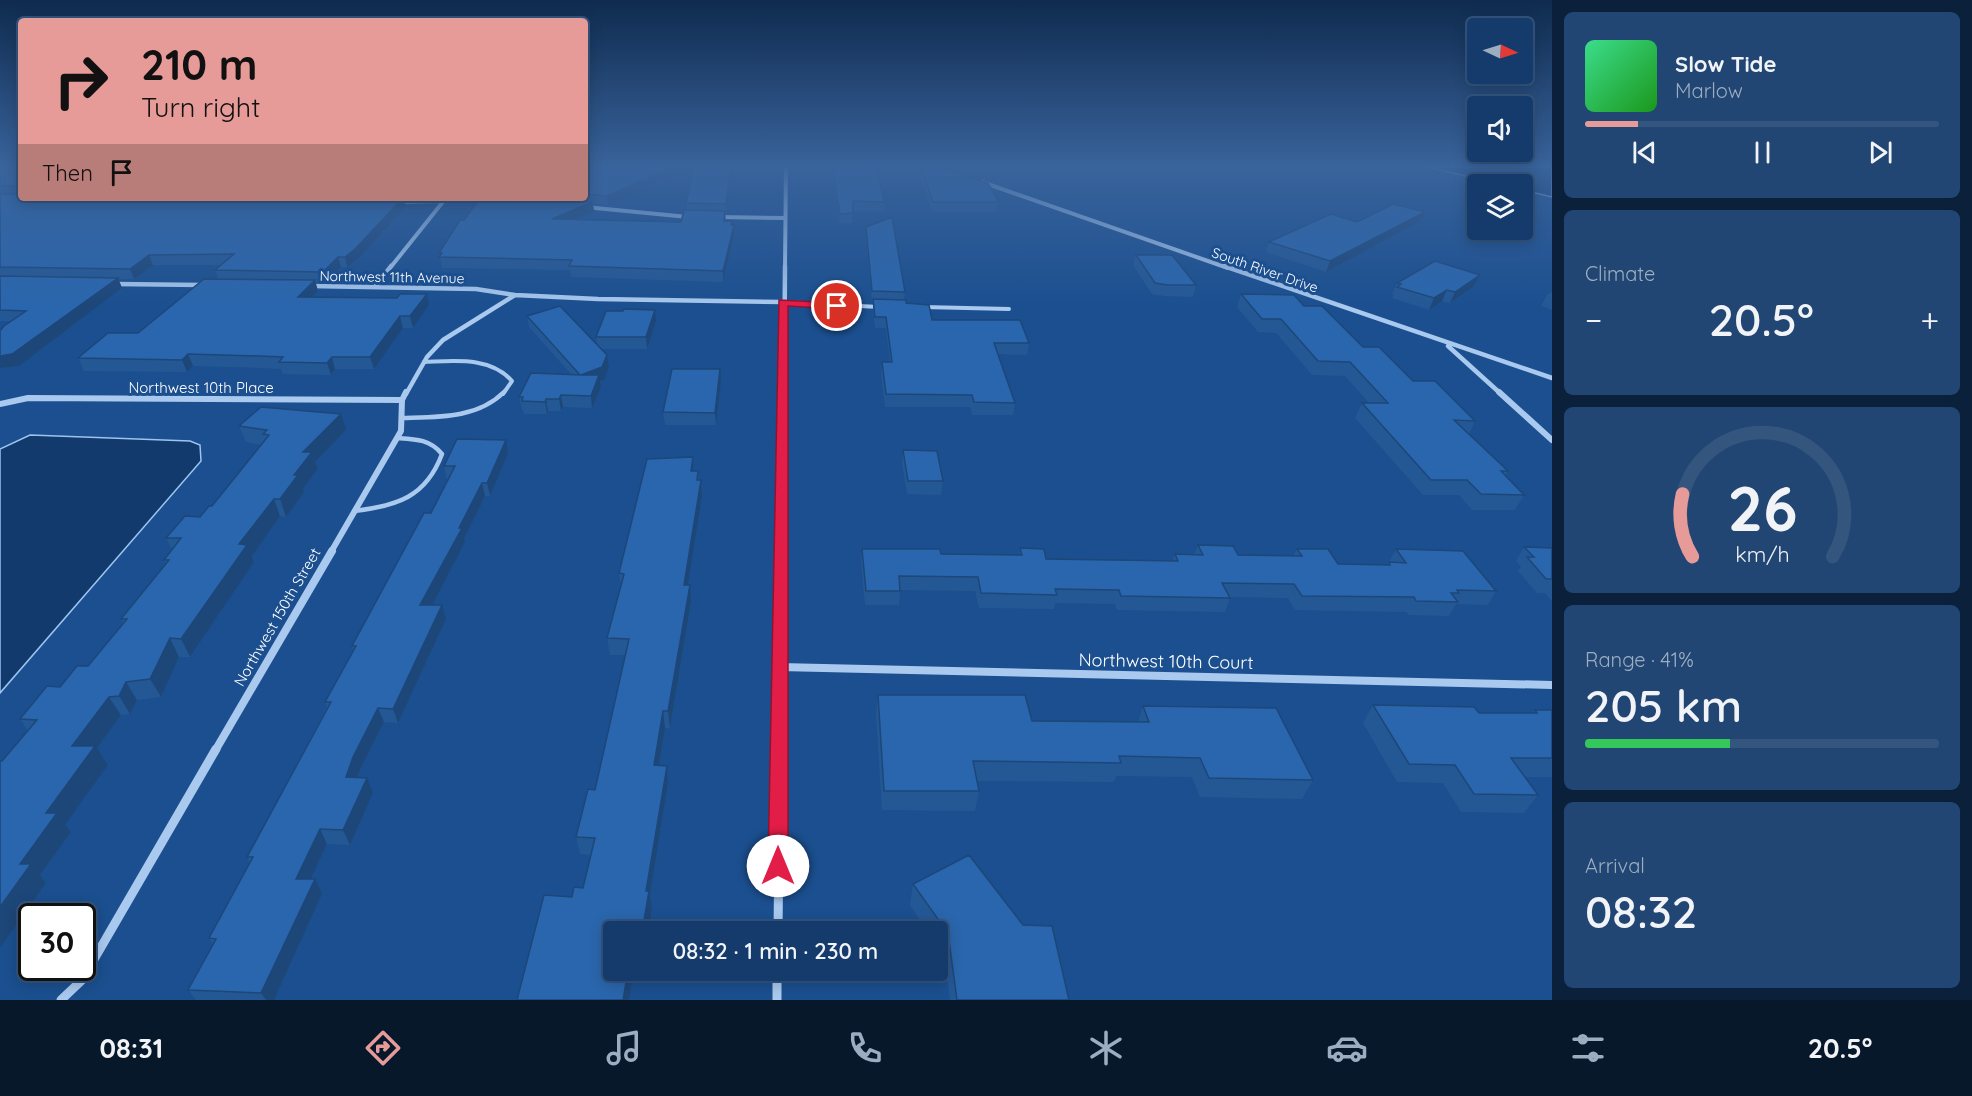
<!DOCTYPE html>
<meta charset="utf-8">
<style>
body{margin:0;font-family:Quicksand,sans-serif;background:#214673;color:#f1f3f6;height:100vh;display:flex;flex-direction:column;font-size:22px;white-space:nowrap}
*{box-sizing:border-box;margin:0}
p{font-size:20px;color:#9dadc1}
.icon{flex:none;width:33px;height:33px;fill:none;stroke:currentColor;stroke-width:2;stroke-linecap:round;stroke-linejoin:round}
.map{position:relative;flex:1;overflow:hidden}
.details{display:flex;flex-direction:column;gap:12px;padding:12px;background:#0b203b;width:420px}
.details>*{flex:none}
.top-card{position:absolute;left:18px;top:18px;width:570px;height:183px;border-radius:6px;box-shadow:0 3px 15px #0003,0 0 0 2px #33557e;background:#e69b98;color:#111;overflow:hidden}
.needle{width:39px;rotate:94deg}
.fabs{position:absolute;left:1467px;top:18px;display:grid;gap:12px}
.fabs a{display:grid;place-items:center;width:66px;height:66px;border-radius:6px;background:#143b6b;box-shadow:0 3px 15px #0003,0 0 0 2px #33557e;font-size:30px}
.speed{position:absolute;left:18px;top:903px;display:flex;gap:12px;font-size:30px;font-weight:700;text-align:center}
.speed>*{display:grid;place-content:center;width:78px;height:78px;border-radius:50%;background:#143b6b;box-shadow:0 3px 15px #0003,0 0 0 2px #33557e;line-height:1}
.speed .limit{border:3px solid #111;border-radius:9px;background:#fff;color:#111}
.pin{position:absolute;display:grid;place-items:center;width:51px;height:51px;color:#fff;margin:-26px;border:3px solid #fff;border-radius:50%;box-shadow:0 2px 6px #0007}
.me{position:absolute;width:66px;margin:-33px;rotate:0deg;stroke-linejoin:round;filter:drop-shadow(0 0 4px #0008)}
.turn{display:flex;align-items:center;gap:21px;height:126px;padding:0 24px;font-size:27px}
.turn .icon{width:78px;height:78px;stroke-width:2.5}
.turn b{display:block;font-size:42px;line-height:51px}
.then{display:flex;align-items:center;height:57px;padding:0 24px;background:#0003;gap:12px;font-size:22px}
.big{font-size:45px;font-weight:600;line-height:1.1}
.details .card{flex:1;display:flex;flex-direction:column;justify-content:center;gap:9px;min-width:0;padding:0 21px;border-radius:9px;background:#214673}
.details .dial{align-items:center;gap:0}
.dial svg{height:156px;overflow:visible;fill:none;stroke:#33557e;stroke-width:7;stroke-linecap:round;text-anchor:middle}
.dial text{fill:#f1f3f6;stroke:none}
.song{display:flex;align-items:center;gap:18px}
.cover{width:72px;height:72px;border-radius:9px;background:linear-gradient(135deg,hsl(150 70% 55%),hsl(120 70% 35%))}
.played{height:6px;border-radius:3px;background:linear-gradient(90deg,#e69b98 15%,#33557e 15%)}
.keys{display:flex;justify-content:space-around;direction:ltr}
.heat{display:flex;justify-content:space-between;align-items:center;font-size:33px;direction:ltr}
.charge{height:9px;border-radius:4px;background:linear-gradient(90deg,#34c759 41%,#33557e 0)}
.trip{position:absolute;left:603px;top:921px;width:345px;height:60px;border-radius:6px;background:#143b6b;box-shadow:0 3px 15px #0003,0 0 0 2px #33557e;font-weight:600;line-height:60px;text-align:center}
.tab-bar{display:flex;height:96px;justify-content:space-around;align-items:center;background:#08182b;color:#9dadc1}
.tab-bar .icon{width:42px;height:42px}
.tab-bar .current{color:#e69b98}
.tab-bar b{font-size:27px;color:#f1f3f6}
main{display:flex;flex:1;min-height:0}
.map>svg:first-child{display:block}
.water{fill:#123a6d;stroke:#9cc4f0;stroke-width:1.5}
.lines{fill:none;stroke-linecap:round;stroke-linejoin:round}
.lane-far1{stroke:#a9c9ee;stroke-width:4}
.lane{stroke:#a9c9ee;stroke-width:4.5}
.street-far4{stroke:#a9c9ee;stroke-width:4}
.street-far3{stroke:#a9c9ee;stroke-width:4.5}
.street-far2{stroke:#a9c9ee;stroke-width:6}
.street-far1{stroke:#a9c9ee;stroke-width:8}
.street{stroke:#a9c9ee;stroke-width:9}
.wall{fill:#245895}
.shaded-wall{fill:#1d4779}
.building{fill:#2a66ad;stroke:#1d4779;stroke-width:1.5}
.route{fill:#e11d48;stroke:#92132f;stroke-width:1.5}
.labels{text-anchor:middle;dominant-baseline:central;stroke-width:6;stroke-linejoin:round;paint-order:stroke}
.far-street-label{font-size:14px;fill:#fff;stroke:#1b4f8f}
.street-label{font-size:15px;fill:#fff;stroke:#1b4f8f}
.near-street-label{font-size:18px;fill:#fff;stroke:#1b4f8f}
</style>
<main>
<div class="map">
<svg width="1552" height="1000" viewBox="0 0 1552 1000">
<rect width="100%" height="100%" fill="#1b4f8f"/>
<path class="water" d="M1427 167H1552V197L1523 190 1522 184H1500Z
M30 435 190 441 200 445 201 461 0 693V449Z"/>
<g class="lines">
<path class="lane-far1" d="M783 302 879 307
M923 307 1009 309
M424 362C454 361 490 356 512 381L503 394"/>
<path class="lane" d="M402 418C437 417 477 419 504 392
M354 511C397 506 426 497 442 454 430 439 415 439 397 438"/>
<path class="street-far4" d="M982 182 1228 268
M397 202 485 200
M585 207 688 217
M720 217 784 218
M390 268 446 198
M785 268 786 167"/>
<path class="street-far3" d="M1224 266 1552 378
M115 284 203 285
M310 286 476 289 515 295 598 299 783 302
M375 287 391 266
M1448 346 1501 394
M406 394 427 357 443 340 515 295
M784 394 785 266"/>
<path class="street-far2" d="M1499 392 1552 440
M0 404 28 398 402 400
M331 552 401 431 402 400 406 392
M782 552 784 392"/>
<path class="street-far1" d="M780 667 1552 685
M215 751 332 551
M780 751 782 551"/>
<path class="street" d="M778 932 780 749
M777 970V1000
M61 1000 82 980 216 749"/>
</g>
<path class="wall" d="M0 167H21V198H414L404 199 406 207 358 259 347 267H341L326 282H315L318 291 312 297 429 305 413 328H403L374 369H335L331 375 283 374 281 369 263 368 193 366 187 372 84 371 78 358 138 333 218 279 215 270 221 265H153L134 279H118L122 288 19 366 0 368V331L10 321H0Z
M585 167H692L608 205 593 203 594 211 575 220 681 222 686 210V203L732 167 727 213H725L726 221H732V225H734V235L723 282 571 277 570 270 442 268 439 253 480 198H585Z
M831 167H877L884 202V211H853L852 223 840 224Z
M918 167H939L998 202 996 212H932L918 170Z
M1421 221 1326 272 1266 252 1269 242 1357 222Z
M866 227 905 292 904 300 906 303 932 320 1029 343 1027 355 998 354 1015 403 1013 415H972L970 407H885L881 374 882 362H890L886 328H875L873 310V302H872L866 238Z
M1136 255 1196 285 1193 297 1165 296 1152 294 1133 265Z
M1397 283 1474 286 1450 303 1442 301 1429 310 1392 298 1394 295 1392 294Z
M1552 292V310L1541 306 1547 295Z
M1241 294 1304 306 1413 381 1475 421 1469 434 1508 471 1505 476 1524 495 1515 510H1472L1459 495H1423L1355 418 1362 403H1369L1345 376 1312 375 1276 333 1258 332 1237 307Z
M527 316 597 344 596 337 656 321 647 349H601L607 355 609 367 604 380 600 381 601 387 592 408 563 407 561 411H548L547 414H524L523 410H522L519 397 571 374 529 327Z
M721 382 716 425H665L663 412Z
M239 426 346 430 315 462 318 468 303 489 304 492 286 517 280 516 252 556 254 562 190 657H179L161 697 137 700 130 714 121 715 97 748 108 765 65 825 71 832 40 875 46 883 0 948V761H2L28 731 20 719 88 666 123 623 121 619 166 564 164 560 172 549 166 538 200 517 212 506 261 445 246 442Z
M903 450 943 481 941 495 907 494 902 463Z
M508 453 490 496H485L464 539 465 542 432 605H442L446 619 398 723 384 722 359 772 357 778 373 793 350 845 327 844 310 879 322 894 274 1000H196L188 990 213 944 209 938 250 863 247 857 327 707 325 702 353 651 352 646 431 513 448 479H447L444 466Z
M693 471H698L699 480H701L702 496 687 585 691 602 670 728H665L658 766H667L668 783 650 895 652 908 614 932 634 970 629 1000H517L572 897 583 888 591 855 580 854 576 837 595 790 625 655H610L607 638 621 586 619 573Z
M1198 545 1238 555 1293 556 1297 549 1338 564 1387 565 1396 549 1496 591 1488 605 1456 604 1449 616 1409 615 1406 612 1295 610 1288 598 1230 597 1225 612 1117 610 1115 604 1055 603 1054 609 979 608 975 591 900 590 899 605H865L861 563 862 549 941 554 1019 555 1020 548 1046 559 1172 561 1175 554H1195Z
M1524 547 1552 548V601L1545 593H1537L1518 571 1521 567 1516 561Z
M878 695 1032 721 1138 722 1143 706 1313 780 1302 799 1200 797 1192 777 1116 776 1114 782 977 781 979 791 975 811 882 810 876 714Z
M1373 705 1479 713H1532L1535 710H1552V777H1525L1538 795 1524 813 1461 812 1443 783 1397 782 1363 723Z
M913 884 1069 1000H950L944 954 938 945V932H928L910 905Z"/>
<path class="shaded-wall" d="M673 167H692L608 205 607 196Z
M731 167H732L727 213 726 204Z
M403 198 406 207 358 259 347 267 345 257Z
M592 202 594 211 553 230 552 219Z
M1425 212 1421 221 1326 272 1330 261Z
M732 221V231L734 225V235L723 282V271Z
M149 255 153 265 134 279 130 269Z
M338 257 341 267 326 282 323 272Z
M1480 275 1474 286 1450 303 1455 292Z
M118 278 122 288 19 366 0 368V356Z
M315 280 318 291 302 308 298 297Z
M1447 290 1442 301 1429 310 1434 298Z
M427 294 429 305 413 328 410 316Z
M655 310 656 321 647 349 646 337Z
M400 316 403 328 374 369 370 357Z
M188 354 193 366 187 372 182 360Z
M607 355 609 367 604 380 600 381 601 387 592 408 591 396 581 375Z
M332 357 335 369 331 375 327 363Z
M720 369 721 382 716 425 715 413Z
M561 395 563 407 561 411 559 399Z
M546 399 548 411 547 414 545 402Z
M341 414 346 430 315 462 318 468 303 489 304 492 286 517 280 499 294 475 303 452Z
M506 440 508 453 490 496 487 483Z
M693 457V473L691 471Z
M701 480 702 496 685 602 684 585Z
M482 483 485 496 464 539 465 542 425 619 420 605Z
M274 499 280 516 252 556 254 562 190 657 181 639 239 544Z
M690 585 691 602 670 728 668 711Z
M442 605 446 619 398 723 393 709Z
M170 638 179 657 161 697 150 679Z
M126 682 137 700 130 714 119 696Z
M109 697 121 715 97 748 108 765 65 825 71 832 40 875 46 883 0 948V907L20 864 46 813 72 746Z
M378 708 384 722 359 772 352 792 346 777 353 757Z
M663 711 665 728 656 782 654 765Z
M667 766 668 783 650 895 652 908 648 932H642L646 891Z
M367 778 373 793 350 845 343 830Z
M320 829 327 844 304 893 296 879Z
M315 879 322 894 274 1000H266L261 993Z
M628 970H634L629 1000H623Z"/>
<path class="building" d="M0 167H21V186H0Z
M585 167H673L607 196 585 194Z
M694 167H731L726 204 686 203Z
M833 167H877L884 202 853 201V213L840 214Z
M921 167H939L988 183 998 202H933Z
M0 194H21V198H403L355 249 345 257H338L323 272 215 270 234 254 149 255 130 269 0 267Z
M480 198H559L592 202 552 219 681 222 684 210 725 211 724 221H732L731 225H734L723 271 569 266 572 260 439 257 442 253H439L460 220H464Z
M1393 204 1425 212 1330 261 1269 242 1331 214 1357 222Z
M892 217 905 292 872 291 866 227Z
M1136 255H1172L1196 285H1168L1155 283Z
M1435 261 1480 275 1455 292 1447 290 1434 298 1397 287 1401 284 1397 283Z
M0 276 118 278 12 354 0 356V331L4 326 26 311 0 310Z
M204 279 315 280 298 297 397 298 400 294H427L410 316H400L370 357H332L327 363 279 362 283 357 259 356 188 354 182 360 78 358 108 333H138Z
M1241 294 1294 295 1304 306H1322L1363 347H1379L1413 381H1435L1475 421 1454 420 1508 471H1501L1524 495 1481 494 1467 480H1431L1362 403H1388L1350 362 1318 361 1281 319H1262Z
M873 299 906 300V303L929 305 932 320H1020L1029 343H994L1015 403 974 402 972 395 886 394 882 362H892L886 317H875Z
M560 306 607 355 602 367 581 375H599L591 396 561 395 559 399H546L545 402 522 401 523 397H519L531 373 580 375 527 316Z
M624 309 655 310 646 337H596L606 311H623Z
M672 369H720L715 413 663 412Z
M261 407 341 414 303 452H312L294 475H298L280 499H274L239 544 247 545 181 639 170 638 150 679 126 682 119 696 109 697 72 746H95L46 813H57L20 864H31L0 907V761H2L37 720 20 719 47 686 60 687 77 666H88L127 619H121L169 560H164L181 538H166L185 516 200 517 209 506H212L269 435 263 434 267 430 239 426Z
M457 439 506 440 487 483H482L459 528H462L420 605H442L393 709 378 708 353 757 346 777 367 778 343 830 320 829 296 879H315L261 993 188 990 216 939 209 938 253 857H247L331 702H325L356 646H352L424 513H431L455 466H444Z
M903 450 937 451 943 481H908Z
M693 457 691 471H698L697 480H701L684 585H690L668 711H663L654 765 667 766 646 891H649L642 932H614V970H628L623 1000H517L544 895 572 897 574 887 583 888 595 838 576 837 588 789 595 790 629 639 607 638 624 574 619 573 647 459Z
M1198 545 1233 546 1238 555 1302 556 1297 549H1328L1338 564 1390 565 1389 562 1406 563 1396 549 1463 551 1496 591 1457 590 1459 593H1451L1458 602 1416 601 1414 597 1302 596 1294 584 1222 583 1230 598 1121 596 1119 590 1055 589 1057 595 981 593 978 577 899 576 900 591H866L862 549H940L941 554 1022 555 1020 548 1044 549 1046 559 1178 561 1175 554 1203 555Z
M1524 547 1552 548V579H1546L1527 557H1534Z
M878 695H1025L1032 721 1149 722 1143 706 1276 708 1313 780 1209 778 1200 758 1119 756 1121 763 973 761 979 791H884Z
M1373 705 1474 707 1479 713H1537L1535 710H1552V758H1511L1538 795 1474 794 1455 765 1409 764Z
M969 855 1023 925 1052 926 1069 1000H957L948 933 913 884Z"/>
<linearGradient id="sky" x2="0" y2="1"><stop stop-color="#0f2b4f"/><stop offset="0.54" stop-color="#39639b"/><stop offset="1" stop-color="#39639b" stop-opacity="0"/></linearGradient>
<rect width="1552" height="307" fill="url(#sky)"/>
<path class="route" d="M779 300 837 303 842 306 837 309 788 306V866L785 872 778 875 771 872 768 866Z"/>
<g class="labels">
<g class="far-street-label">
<text transform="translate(1265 270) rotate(19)">South River Drive</text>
<text transform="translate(392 277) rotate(1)">Northwest 11th Avenue</text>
</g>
<g class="street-label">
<text x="201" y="387">Northwest 10th Place</text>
<text transform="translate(277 617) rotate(-60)">Northwest 150th Street</text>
</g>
<g class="near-street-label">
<text transform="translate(1166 661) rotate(1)">Northwest 10th Court</text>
</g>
</g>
</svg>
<div class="fabs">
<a><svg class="needle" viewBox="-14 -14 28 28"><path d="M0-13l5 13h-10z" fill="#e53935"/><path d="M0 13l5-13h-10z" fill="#9dadc1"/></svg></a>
<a><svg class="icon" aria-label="sound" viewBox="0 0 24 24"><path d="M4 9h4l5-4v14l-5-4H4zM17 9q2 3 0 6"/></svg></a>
<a><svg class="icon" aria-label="layers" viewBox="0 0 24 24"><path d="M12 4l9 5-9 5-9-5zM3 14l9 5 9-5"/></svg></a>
</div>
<div class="speed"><div class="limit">30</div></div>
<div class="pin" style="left:837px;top:306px;background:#d93025"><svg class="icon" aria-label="arrive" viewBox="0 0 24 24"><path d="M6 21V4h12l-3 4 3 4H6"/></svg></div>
<svg class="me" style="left:778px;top:866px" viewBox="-20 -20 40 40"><circle r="19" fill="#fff"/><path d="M0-13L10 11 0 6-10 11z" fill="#e11d48"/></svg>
<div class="trip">08:32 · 1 min · 230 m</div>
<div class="top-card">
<div class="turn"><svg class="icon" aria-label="right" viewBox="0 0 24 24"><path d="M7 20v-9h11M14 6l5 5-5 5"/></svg><div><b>210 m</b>Turn right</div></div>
<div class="then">Then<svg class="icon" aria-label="arrive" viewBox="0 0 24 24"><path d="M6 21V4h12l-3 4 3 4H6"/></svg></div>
</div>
</div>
<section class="details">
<div class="card">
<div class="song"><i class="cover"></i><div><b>Slow Tide</b><p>Marlow</p></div></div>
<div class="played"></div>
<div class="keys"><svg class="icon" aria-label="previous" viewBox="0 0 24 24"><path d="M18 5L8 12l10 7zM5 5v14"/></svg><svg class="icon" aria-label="pause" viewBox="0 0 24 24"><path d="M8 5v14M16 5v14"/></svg><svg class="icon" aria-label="next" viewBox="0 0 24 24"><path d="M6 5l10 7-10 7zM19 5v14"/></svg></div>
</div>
<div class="card"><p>Climate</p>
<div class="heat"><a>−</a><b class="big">20.5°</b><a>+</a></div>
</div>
<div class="card dial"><svg viewBox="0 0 100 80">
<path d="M14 69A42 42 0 1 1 86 69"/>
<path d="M14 69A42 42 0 0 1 9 37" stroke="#e69b98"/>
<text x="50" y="56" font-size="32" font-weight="700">26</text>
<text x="50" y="72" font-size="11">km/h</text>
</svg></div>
<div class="card"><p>Range · 41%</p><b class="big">205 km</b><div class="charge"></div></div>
<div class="card"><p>Arrival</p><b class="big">08:32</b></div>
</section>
</main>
<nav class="tab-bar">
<b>08:31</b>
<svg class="icon current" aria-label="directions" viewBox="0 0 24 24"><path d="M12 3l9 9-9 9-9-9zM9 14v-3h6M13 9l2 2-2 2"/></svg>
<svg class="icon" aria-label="music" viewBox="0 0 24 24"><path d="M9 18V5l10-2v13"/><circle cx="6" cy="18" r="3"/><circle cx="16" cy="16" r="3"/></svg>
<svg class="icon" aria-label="phone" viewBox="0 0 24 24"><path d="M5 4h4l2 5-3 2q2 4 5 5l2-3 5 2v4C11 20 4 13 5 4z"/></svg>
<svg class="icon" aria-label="climate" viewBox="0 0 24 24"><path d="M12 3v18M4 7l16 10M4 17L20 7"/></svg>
<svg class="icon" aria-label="car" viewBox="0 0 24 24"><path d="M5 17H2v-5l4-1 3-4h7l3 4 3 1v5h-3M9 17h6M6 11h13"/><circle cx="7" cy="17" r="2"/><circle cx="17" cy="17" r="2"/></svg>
<svg class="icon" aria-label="filters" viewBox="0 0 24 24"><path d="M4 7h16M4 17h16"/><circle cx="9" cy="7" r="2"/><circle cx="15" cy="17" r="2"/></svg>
<b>20.5°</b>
</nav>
